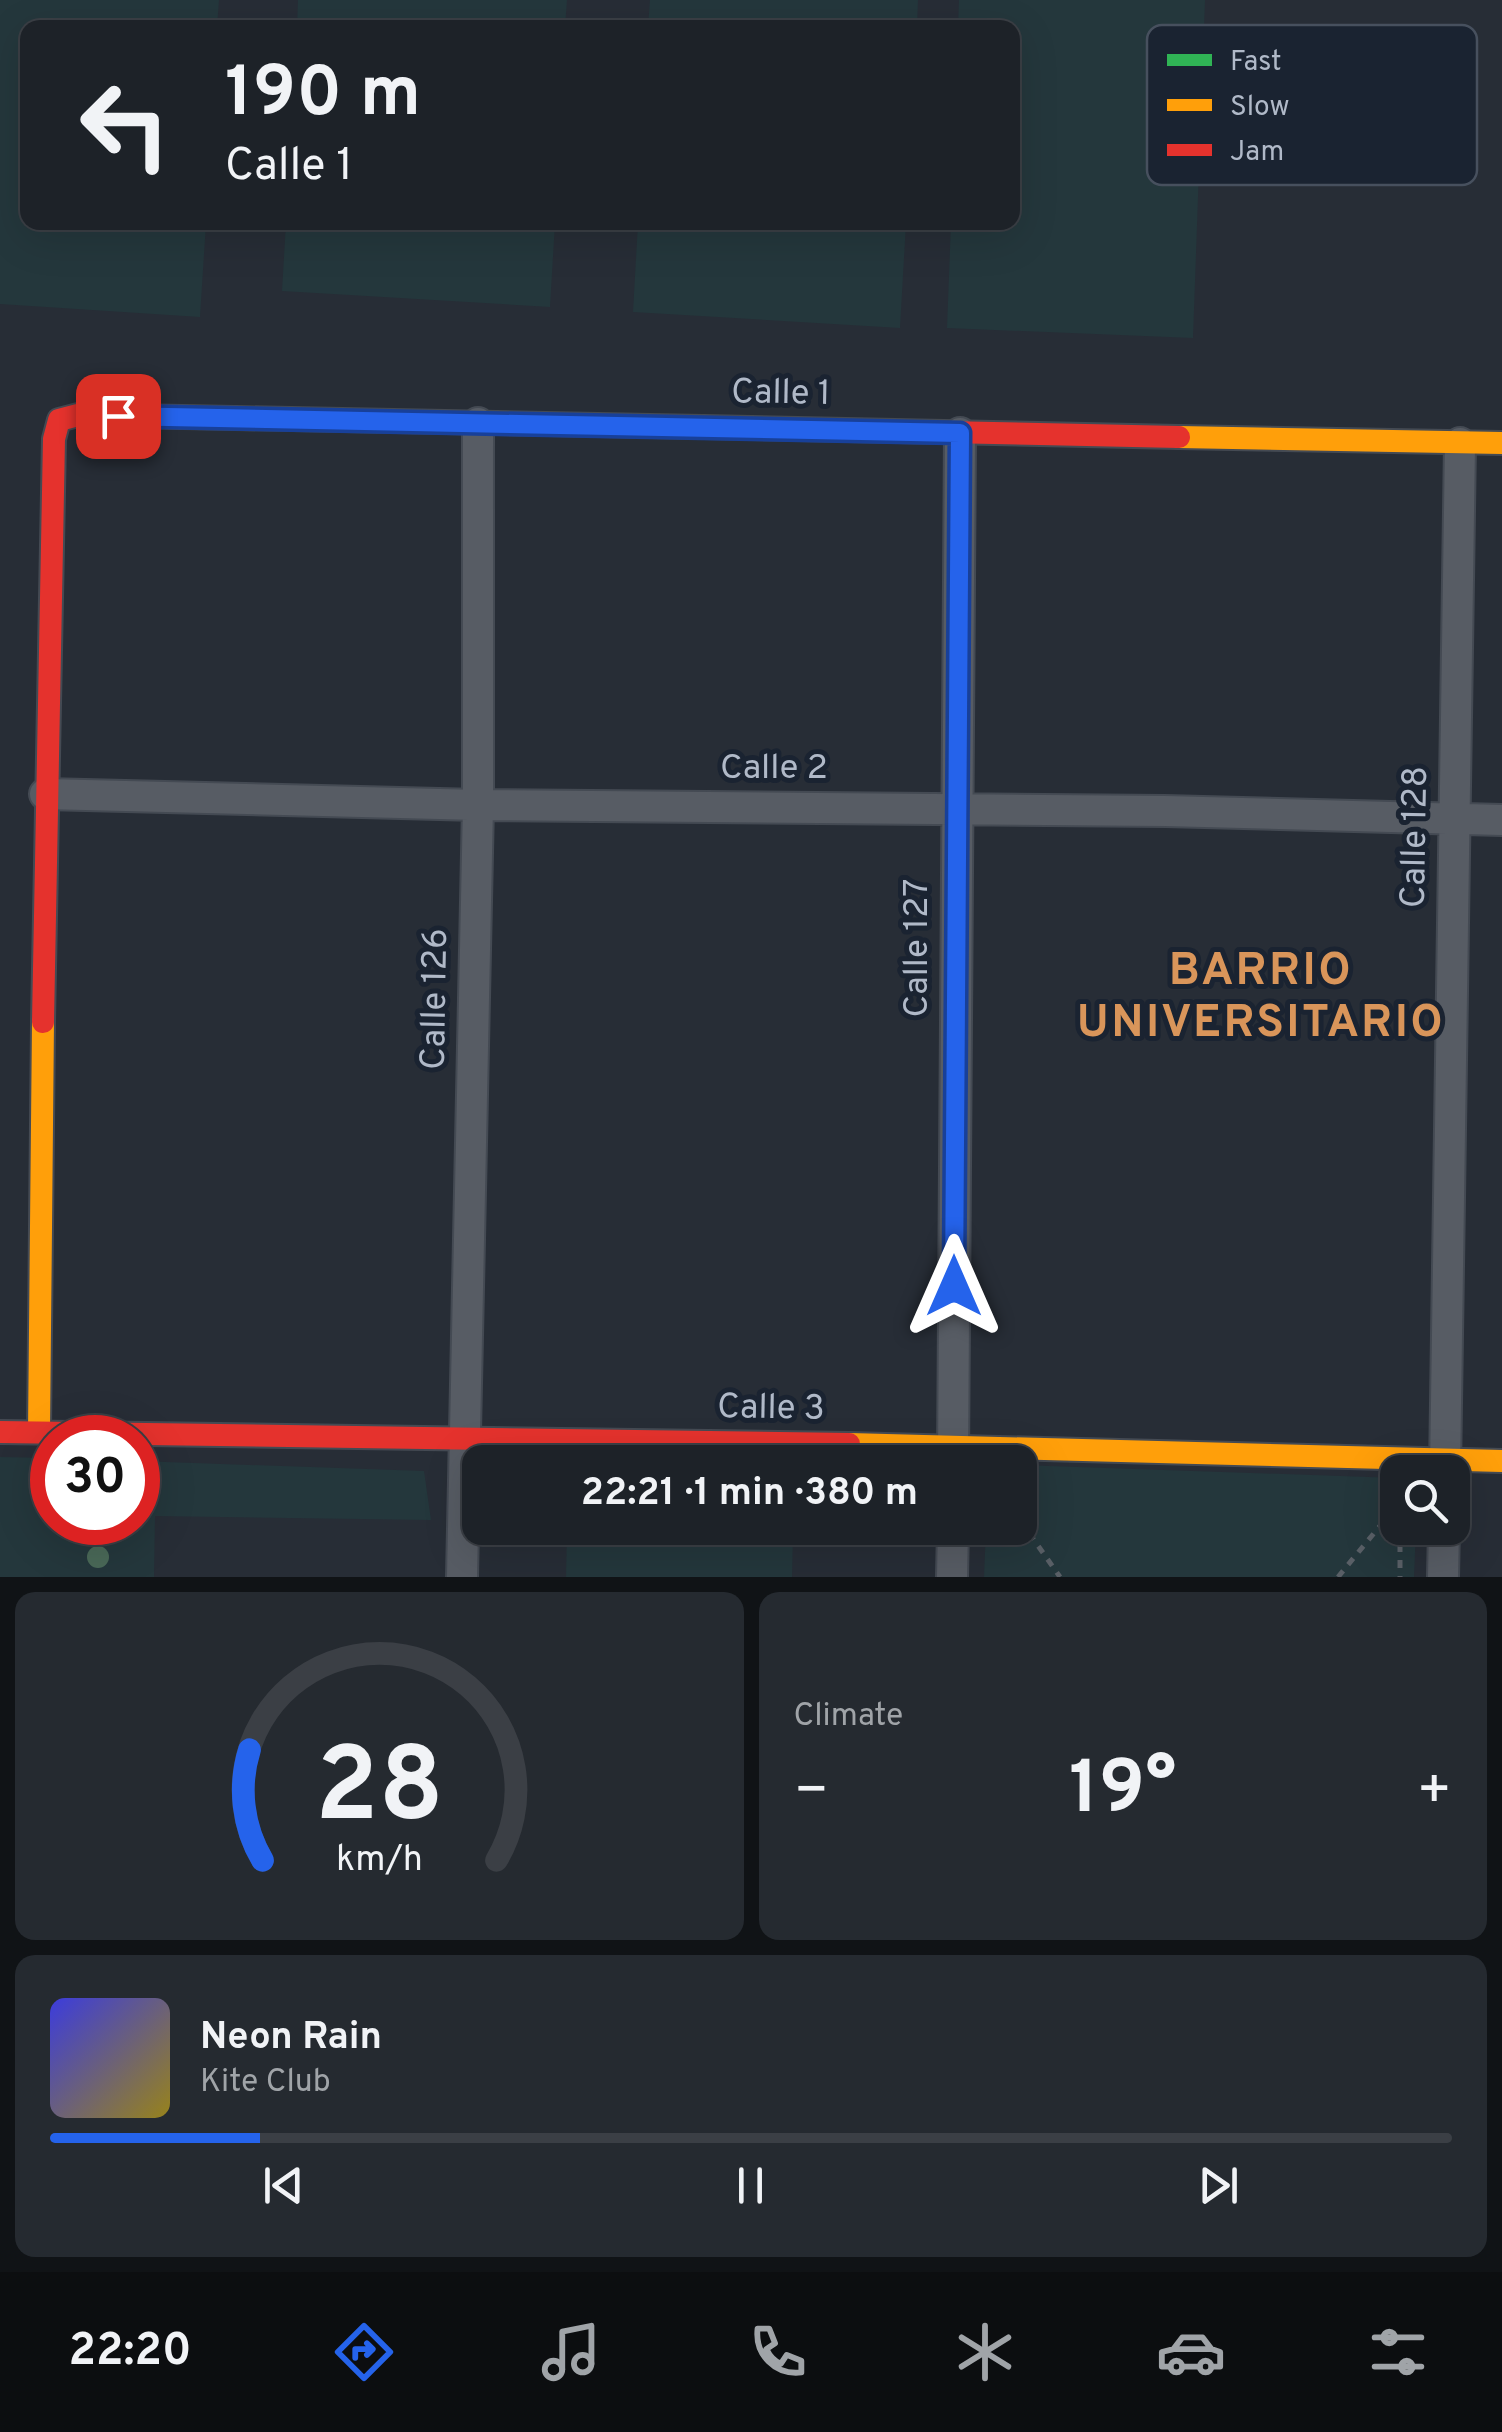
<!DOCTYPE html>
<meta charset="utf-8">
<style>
body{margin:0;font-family:Overpass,sans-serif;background:#252a30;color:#f1f3f6;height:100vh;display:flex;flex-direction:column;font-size:38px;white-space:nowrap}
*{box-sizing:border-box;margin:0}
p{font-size:32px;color:#a0a4a8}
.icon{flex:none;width:55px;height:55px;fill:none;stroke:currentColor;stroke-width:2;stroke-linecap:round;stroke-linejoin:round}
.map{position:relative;height:1577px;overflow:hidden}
.details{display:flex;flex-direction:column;gap:15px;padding:15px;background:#101316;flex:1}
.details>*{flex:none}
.hud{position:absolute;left:20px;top:20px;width:1000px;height:210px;border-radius:20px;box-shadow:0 10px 40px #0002,0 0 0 2px #3b3f45;background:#1d2228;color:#f1f3f6;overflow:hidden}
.tools{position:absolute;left:1380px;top:1455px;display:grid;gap:20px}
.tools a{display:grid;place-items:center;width:90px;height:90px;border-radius:20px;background:#1d2228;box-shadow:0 10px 40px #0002,0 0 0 2px #3b3f45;font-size:50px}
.speed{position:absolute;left:30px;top:1415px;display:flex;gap:20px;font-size:50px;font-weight:700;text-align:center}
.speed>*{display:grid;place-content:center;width:130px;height:130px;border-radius:50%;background:#1d2228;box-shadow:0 10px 40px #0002,0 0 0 2px #3b3f45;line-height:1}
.speed .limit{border:15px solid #d22;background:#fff;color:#111}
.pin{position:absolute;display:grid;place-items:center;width:85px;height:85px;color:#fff;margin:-42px;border-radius:20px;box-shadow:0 5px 15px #0006}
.me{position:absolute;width:110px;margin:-55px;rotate:0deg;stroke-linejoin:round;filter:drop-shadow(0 0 8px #0008)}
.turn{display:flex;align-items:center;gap:35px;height:210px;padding:0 40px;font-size:45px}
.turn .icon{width:130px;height:130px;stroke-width:2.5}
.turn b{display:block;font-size:70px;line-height:85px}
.big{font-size:75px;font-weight:700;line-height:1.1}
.details .tile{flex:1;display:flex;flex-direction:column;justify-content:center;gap:15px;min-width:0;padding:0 35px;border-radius:20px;background:#252a30}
.details .dial{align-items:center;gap:0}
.dial svg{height:260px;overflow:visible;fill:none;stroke:#3b3f45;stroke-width:7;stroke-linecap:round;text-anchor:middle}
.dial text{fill:#f1f3f6;stroke:none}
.song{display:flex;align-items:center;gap:30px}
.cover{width:120px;height:120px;border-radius:15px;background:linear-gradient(135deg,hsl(240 70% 55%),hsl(50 70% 35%))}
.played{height:10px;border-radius:5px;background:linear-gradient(90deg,#2563eb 15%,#3b3f45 15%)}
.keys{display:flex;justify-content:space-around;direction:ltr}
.heat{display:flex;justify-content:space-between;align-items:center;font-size:55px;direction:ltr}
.details .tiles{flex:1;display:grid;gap:15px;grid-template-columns:1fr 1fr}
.tile:last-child{grid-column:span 2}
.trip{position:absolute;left:462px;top:1445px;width:575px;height:100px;border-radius:20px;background:#1d2228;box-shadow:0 10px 40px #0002,0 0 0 2px #3b3f45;font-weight:700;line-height:100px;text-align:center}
.dock{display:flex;height:160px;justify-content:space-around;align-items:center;background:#0c0e10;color:#a0a4a8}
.dock .icon{width:70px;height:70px}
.dock .selected{color:#2563eb}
.dock b{font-size:45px;color:#f1f3f6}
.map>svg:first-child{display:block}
.green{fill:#24373c}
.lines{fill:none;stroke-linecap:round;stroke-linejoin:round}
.street-casing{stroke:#444a53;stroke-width:34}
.fast-casing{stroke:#444a53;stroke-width:26}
.slow-casing{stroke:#444a53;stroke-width:26}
.jam-casing{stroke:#444a53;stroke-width:26}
.path{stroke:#595f66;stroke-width:5;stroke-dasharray:8 8;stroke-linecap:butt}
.street{stroke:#575c64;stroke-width:30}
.fast{stroke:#30b455;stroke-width:22}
.slow{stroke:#ff9f0a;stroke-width:22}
.jam{stroke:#e5322d;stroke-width:22}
.tree{fill:#4a6958}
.route-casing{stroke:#184099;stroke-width:25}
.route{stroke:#2563eb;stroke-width:18}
.labels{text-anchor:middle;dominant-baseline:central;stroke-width:10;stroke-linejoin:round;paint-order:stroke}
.street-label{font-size:35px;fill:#b0b9c8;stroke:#1a2331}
.district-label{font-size:45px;font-weight:bold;letter-spacing:2.5px;fill:#d9955a;stroke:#1a2331}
.key{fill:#1a2331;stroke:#47505e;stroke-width:2.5}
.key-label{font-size:28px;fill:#b0b9c8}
</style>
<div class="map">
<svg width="1502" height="1577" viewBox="0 0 1502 1577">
<rect width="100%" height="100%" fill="#272d36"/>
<path class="green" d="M0 0H219L217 27 28 28V222L206 223 200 317 0 304Z
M298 0H567L565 27H297Z
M650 0H918L917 27H648Z
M959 0H1205L1193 338 947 328 951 223 1012 222V28L958 27Z
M286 223H555L550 307 282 291Z
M638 223H906L900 328 633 312Z
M0 1457 52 1458V1522H138V1461L424 1471 431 1520 155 1516 154 1577H0Z
M1020 1465 1397 1478 1398 1528H1416L1414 1577H984L986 1528H1020Z
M567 1530 793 1535 792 1577H566Z"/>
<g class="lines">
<g class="street-casing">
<path id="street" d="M45 794 478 805 1165 811 1502 820
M953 1462 960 433
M1445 1472 1460 443
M462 1577 478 805V423
M952 1577 953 1528
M1443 1577 1444 1528"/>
</g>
<g class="fast-casing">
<path id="fast" d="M235 418 703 427"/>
</g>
<g class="slow-casing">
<path id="slow" d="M1179 437 1502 443
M39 1432 43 1022
M849 1444 1502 1461"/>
</g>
<g class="jam-casing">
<path id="jam" d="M703 427 1179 437
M43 1022 54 439 59 420 78 415 235 418
M0 1432 849 1444"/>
</g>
<path class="path" d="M1020 1520 1060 1577
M1400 1528V1577
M1338 1577 1398 1504"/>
<use href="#street" class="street"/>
<use href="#fast" class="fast"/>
<use href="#slow" class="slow"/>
<use href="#jam" class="jam"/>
</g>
<circle class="tree" cx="98" cy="1557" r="11"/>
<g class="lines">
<g class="route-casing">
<path id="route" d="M118 416 960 433 954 1286"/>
</g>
<use href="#route" class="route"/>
</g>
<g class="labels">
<g class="street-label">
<text transform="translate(781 394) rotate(1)">Calle 1</text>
<text x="774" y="769">Calle 2</text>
<text transform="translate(1416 837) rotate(-89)">Calle 128</text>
<text transform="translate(918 948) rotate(-90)">Calle 127</text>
<text transform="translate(436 999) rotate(-89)">Calle 126</text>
<text transform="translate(771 1409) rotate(1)">Calle 3</text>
</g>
<g class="district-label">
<text x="1261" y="972">BARRIO<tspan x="1261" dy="52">UNIVERSITARIO</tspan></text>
</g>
</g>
<rect x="1147" y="25" width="330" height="160" rx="15" class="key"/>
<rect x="1167" y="54" width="45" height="12" fill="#30b455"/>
<rect x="1167" y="99" width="45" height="12" fill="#ff9f0a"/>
<rect x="1167" y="144" width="45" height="12" fill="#e5322d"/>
<g class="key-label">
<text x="1230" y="70">Fast</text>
<text x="1230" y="115">Slow</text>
<text x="1230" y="160">Jam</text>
</g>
</svg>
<div class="tools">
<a><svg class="icon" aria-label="search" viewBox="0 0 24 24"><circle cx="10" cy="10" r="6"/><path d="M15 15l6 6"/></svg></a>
</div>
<div class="speed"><div class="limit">30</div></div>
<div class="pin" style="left:118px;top:416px;background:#d93025"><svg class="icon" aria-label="arrive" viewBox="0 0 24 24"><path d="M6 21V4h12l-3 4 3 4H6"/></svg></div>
<svg class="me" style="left:954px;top:1286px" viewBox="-20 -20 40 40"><path d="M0-17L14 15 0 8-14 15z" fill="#2563eb" stroke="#fff" stroke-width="4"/></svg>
<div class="trip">22:21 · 1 min · 380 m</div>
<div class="hud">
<div class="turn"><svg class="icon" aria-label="left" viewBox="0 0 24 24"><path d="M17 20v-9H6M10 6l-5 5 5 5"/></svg><div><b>190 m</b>Calle 1</div></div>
</div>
</div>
<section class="details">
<div class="tiles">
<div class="tile dial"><svg viewBox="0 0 100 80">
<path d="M14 69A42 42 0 1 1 86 69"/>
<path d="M14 69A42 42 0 0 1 10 35" stroke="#2563eb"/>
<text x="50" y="56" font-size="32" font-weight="700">28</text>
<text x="50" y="72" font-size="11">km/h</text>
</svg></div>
<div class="tile"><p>Climate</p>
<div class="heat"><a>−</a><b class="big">19°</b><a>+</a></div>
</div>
<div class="tile">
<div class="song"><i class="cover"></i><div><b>Neon Rain</b><p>Kite Club</p></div></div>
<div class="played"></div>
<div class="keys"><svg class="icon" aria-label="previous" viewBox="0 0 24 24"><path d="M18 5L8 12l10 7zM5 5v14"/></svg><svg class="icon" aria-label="pause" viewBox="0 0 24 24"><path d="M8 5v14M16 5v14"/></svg><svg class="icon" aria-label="next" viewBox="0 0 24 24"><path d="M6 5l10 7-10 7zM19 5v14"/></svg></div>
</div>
</div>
</section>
<nav class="dock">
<b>22:20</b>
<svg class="icon selected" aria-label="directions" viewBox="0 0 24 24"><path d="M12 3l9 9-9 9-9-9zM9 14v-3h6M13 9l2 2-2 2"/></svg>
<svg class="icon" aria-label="music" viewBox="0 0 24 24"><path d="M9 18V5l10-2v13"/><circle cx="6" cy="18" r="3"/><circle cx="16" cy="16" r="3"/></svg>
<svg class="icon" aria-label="phone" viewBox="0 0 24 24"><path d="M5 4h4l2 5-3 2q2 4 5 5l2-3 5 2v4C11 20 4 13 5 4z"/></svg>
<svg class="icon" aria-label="climate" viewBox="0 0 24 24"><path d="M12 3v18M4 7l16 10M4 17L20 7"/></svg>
<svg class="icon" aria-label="car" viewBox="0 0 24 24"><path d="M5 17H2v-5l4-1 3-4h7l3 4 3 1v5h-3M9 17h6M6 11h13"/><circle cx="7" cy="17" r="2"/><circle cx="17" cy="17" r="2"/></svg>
<svg class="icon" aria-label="filters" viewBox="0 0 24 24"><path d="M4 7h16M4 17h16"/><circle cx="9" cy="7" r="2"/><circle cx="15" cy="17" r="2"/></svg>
</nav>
